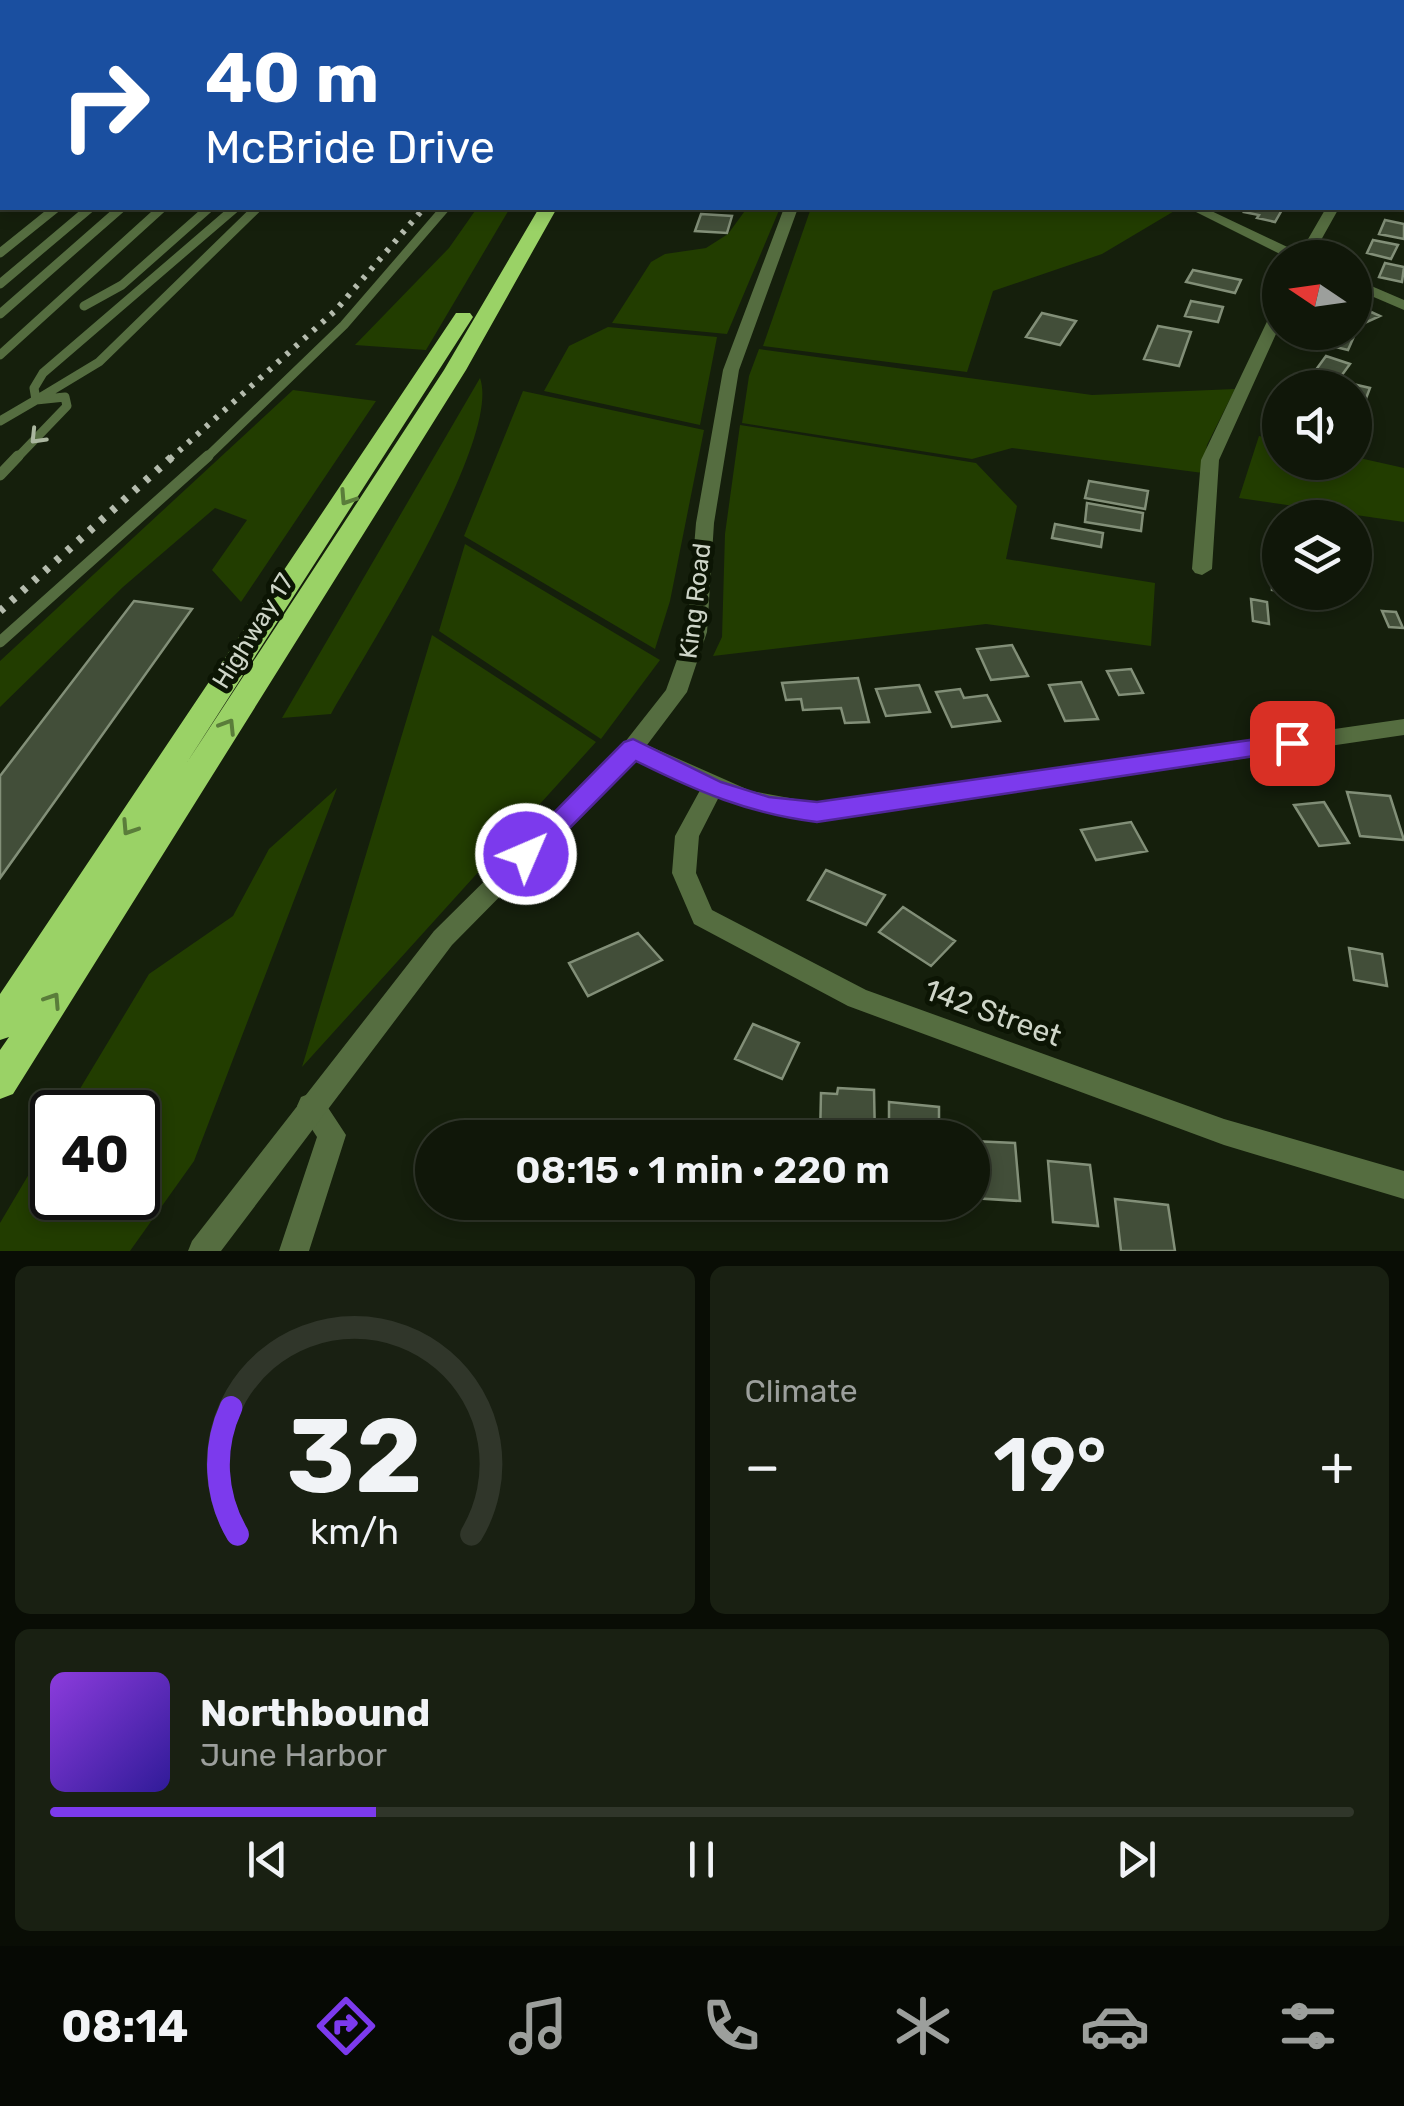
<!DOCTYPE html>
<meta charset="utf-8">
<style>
body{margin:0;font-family:Rubik,sans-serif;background:#192012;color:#f1f3f6;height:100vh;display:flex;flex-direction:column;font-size:38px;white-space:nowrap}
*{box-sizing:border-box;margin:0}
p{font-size:32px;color:#9c9f9c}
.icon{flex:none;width:55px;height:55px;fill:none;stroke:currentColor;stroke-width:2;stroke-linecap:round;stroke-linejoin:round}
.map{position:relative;height:1251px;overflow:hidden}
.side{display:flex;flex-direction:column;gap:15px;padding:15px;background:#090d05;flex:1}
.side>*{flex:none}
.guide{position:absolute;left:0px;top:0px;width:1405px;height:210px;box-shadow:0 5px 15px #0003,0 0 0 2px #30362a;background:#1a4fa0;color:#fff;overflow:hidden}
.needle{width:65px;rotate:283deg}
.tools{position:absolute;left:1262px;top:240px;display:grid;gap:20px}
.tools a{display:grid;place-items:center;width:110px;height:110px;border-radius:50%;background:#101709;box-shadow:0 5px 15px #0003,0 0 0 2px #30362a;font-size:50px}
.speed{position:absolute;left:30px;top:1090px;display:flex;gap:20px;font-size:50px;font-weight:700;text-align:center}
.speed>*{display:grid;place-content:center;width:130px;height:130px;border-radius:50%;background:#101709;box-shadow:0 5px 15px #0003,0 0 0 2px #30362a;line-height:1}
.speed .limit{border:5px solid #111;border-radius:15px;background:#fff;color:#111}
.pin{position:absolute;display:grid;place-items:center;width:85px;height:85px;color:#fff;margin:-42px;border-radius:20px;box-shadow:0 5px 15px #0006}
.me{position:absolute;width:110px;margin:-55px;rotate:45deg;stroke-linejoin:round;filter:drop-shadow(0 0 8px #0008)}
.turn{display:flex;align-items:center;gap:35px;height:210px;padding:0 40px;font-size:45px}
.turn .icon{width:130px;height:130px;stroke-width:2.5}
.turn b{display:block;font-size:70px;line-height:85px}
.big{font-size:75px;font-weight:600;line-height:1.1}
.side .widget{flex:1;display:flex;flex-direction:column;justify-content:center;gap:15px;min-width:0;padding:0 35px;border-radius:15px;background:#192012}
.side .dial{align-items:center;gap:0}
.dial svg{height:260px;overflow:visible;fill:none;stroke:#30362a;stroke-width:7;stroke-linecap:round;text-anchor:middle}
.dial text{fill:#f1f3f6;stroke:none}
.song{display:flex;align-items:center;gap:30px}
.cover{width:120px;height:120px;border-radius:15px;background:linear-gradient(135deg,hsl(270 70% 55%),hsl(250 70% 35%))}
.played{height:10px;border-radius:5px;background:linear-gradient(90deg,#7c3aed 25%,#30362a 25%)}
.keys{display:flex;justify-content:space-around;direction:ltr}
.heat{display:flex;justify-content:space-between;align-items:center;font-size:55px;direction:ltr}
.side .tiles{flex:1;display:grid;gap:15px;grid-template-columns:1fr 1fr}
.widget:last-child{grid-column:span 2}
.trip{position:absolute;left:415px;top:1120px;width:575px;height:100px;border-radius:50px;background:#101709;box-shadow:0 5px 15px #0003,0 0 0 2px #30362a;font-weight:600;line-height:100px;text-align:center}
.dock{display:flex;height:160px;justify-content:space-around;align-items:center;background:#060904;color:#9c9f9c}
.dock .icon{width:70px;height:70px}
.dock .current{color:#7c3aed}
.dock b{font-size:45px;color:#f1f3f6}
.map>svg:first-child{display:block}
.green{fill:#223d00}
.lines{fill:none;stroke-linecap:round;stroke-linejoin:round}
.stream{stroke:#375811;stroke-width:4}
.building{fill:#424e39;stroke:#828f78;stroke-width:2.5}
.service-far2{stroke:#556d40;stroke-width:6}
.service-far1{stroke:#556d40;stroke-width:9}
.service{stroke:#556d40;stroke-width:11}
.minor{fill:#556d40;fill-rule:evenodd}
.tertiary{fill:#556d40;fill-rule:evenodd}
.trunk{fill:#9ad266;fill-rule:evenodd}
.rail-far2{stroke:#b5bcae;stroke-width:4;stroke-dasharray:2.5 6;stroke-linecap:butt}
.rail-far1{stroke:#b5bcae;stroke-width:6;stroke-dasharray:4 8;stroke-linecap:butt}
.rail{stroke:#b5bcae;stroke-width:8;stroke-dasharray:5 10;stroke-linecap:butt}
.oneway{stroke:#aab69f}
.oneway2{stroke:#5a7d3a}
.route{fill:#7c3aed;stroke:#51269a;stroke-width:2.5}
.labels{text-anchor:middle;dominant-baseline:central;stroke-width:10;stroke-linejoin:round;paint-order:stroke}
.street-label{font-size:25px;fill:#ced5c8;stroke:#0c1504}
.near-street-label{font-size:30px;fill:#ced5c8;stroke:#0c1504}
</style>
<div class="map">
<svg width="1404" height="1251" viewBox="0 0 1404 1251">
<rect width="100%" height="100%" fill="#151f0c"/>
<path class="green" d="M745 0H1366L1376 2H744Z
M477 208H510L426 350 355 345 449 248Z
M747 208H780L727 334 612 323 651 262 665 254 706 248 728 234Z
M811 208H1164L1176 210 1102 254 993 291 967 372 763 346Z
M608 327 717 337 700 425 544 391 569 346Z
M759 349 1092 395 1235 389 1207 445 1203 473 1012 448 972 459 742 423 749 376Z
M480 378C502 439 366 652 331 714L282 718Z
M293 390 376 401 241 602 212 570 247 520 215 508 123 587 0 707V661Z
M523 391 704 430 670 601 655 649 464 536Z
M740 425 976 463 1017 506 1006 559 1155 583 1151 646 986 624 713 656 722 637 725 534Z
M1259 436 1280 441V462H1355V457L1404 468V522L1239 498Z
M465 544 660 660 601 739 439 631Z
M432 635 596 742 302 1067Z
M337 788 194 1161 130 1251H0V1223L52 1135V1198H138V1112H66L149 974 233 916 269 849Z"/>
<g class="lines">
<path class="stream" d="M1116 0 1130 2"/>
</g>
<path class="building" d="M1246 208H1283L1275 222 1257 218 1259 215 1244 212Z
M701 214 732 216 727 233 695 231Z
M1385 220 1404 224V239L1379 234Z
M1373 240 1398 245 1391 259 1367 253Z
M1385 263 1404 267 1402 282 1379 277Z
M1193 270 1241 280 1235 293 1186 282Z
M1191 301 1223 307 1218 322 1185 316Z
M1358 306 1380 316 1356 327Z
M1042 313 1076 321 1060 345 1026 337Z
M1158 326 1191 332 1179 366 1144 359Z
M1325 332H1348L1355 334 1348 350 1319 343Z
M1326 356 1350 364 1339 379 1315 371Z
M1309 374 1370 388 1362 409 1355 407V388H1303Z
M1089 481 1148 491 1145 509 1085 498Z
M1087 503 1143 513 1141 531 1085 522Z
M1055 524 1103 533 1101 547 1052 538Z
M1272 554 1280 556V591L1272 590Z
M1251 599 1267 602 1269 624 1253 621Z
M134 601 192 609 0 878V776Z
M1382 611 1396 612 1403 628 1389 627Z
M1012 645 1028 676 991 680 977 649Z
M1131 669 1143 693 1119 695 1107 671Z
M858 678 869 722 845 723 841 708 803 710 801 699 786 700 782 683Z
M1081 682 1098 719 1065 721 1049 685Z
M919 685 930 712 886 716 876 689Z
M960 689 964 698 987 695 1000 721 952 727 936 692Z
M1347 792 1390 796 1404 840 1360 836Z
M1324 802 1349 843 1319 846 1294 805Z
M1131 822 1147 851 1096 860 1081 830Z
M826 870 885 895 866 925 808 900Z
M903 907 955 941 931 966 879 932Z
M638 933 662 960 588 996 569 963Z
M1349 948 1382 954 1387 986 1354 980Z
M753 1024 799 1043 782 1079 735 1059Z
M838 1088 874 1090 875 1138H820L821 1093 837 1094Z
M889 1102 939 1107V1138H889Z
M766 1124 800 1137 760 1138Z
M972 1141 1015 1143 1020 1201 972 1198Z
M1048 1161 1090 1165 1098 1226 1053 1222Z
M1115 1199 1168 1205 1175 1251H1121Z"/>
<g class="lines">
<path class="service-far2" d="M72 2 77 0"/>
<path class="service-far1" d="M235 208 43 373 34 388 36 400 99 362 257 208
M0 253 56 208
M0 284 90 208
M84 306 122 285 209 208
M0 314 121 208
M0 355 162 208
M0 421 36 400 65 397 67 406 16 459
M205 459 344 325 445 208"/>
<path class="service" d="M0 475 18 456
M0 642 208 456"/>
<path class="minor" d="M1402 108H1404V116L1402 115Z
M1188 208H1205L1300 253 1326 208H1339L1311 258H1288Z
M1355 279 1404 300V310L1355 289Z
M1280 305V325L1219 460 1212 569 1202 575 1195 573 1192 569 1201 460 1273 309Z
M712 781 720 783 723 789 699 836 696 873 712 910 866 990 1224 1119 1404 1171V1199L1224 1145 848 1006 694 924 672 873 675 836 704 783Z
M311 1093 321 1097 346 1135 309 1251H279L317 1137 297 1106 301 1097Z"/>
<path class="tertiary" d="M784 208H798L739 370 714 523 707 632 687 692 647 745 751 791 817 803 1404 719V735L817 821C751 814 696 786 636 759L452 945 221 1251H188L192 1241 434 931 625 742 666 690 687 632 696 523 723 370Z"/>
<path class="trunk" d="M539 208H557L466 370 13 1094 0 1099V1050L9 1037 0 1040V994L456 313H470L473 317 186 764 444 370Z"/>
<path class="rail-far2" d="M83 2 88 0"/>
<path class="rail-far1" d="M170 459 335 311 424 208"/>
<path class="rail" d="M0 611 173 456"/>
</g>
<defs><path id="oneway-chevron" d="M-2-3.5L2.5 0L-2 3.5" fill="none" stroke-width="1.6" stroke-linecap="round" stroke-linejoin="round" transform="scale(2.5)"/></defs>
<use class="oneway" href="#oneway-chevron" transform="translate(37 437) rotate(134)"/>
<g class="oneway2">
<use href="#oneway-chevron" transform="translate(347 498) rotate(123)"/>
<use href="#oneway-chevron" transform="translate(228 726) rotate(-58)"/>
<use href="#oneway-chevron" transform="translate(129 828) rotate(123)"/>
<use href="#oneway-chevron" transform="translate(53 1000) rotate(-57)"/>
</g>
<path class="route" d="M1292 734 1304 743 1301 749 817 822C750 814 696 791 636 761L536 862H517L513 854 624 742 633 739 721 782 769 797 817 802Z"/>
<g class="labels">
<g class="street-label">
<text transform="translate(695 601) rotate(-83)">King Road</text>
<text transform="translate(253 631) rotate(-58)">Highway 17</text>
</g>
<g class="near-street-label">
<text transform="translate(993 1013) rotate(20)">142 Street</text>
</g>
</g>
</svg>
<div class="tools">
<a><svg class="needle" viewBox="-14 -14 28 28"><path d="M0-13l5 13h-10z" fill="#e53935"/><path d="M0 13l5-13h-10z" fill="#9c9f9c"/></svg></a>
<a><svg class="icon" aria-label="sound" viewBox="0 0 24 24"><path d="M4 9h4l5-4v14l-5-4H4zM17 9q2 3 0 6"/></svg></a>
<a><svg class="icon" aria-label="layers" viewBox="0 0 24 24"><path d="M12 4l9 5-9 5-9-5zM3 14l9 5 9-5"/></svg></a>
</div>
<div class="speed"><div class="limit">40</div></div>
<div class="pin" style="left:1292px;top:743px;background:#d93025"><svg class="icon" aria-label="arrive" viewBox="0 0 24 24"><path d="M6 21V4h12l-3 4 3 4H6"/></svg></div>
<svg class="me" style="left:526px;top:854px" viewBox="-20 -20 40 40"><circle r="17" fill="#7c3aed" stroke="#fff" stroke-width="3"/><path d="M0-11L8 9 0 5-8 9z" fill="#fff"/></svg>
<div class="trip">08:15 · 1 min · 220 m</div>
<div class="guide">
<div class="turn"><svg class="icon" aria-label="right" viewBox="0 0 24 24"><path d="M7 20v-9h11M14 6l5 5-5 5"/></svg><div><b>40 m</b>McBride Drive</div></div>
</div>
</div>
<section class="side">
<div class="tiles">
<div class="widget dial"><svg viewBox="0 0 100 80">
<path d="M14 69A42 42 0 1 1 86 69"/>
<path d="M14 69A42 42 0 0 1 12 30" stroke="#7c3aed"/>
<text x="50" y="56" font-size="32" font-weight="700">32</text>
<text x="50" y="72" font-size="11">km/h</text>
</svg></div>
<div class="widget"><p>Climate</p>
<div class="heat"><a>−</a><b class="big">19°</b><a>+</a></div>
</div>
<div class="widget">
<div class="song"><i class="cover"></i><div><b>Northbound</b><p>June Harbor</p></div></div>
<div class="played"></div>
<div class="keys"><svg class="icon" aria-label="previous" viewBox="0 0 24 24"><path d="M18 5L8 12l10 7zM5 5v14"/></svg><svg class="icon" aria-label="pause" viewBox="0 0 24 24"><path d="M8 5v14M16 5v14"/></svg><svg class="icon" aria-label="next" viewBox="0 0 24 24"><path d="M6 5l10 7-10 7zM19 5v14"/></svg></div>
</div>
</div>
</section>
<nav class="dock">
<b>08:14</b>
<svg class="icon current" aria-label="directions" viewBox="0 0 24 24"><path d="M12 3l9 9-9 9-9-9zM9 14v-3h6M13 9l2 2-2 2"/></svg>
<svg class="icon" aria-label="music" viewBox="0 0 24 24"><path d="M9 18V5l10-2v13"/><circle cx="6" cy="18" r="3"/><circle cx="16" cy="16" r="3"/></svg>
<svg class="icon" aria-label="phone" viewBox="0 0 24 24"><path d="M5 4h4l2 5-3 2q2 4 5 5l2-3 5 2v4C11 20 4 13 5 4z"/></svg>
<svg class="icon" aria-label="climate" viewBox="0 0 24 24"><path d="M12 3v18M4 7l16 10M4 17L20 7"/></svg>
<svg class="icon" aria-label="car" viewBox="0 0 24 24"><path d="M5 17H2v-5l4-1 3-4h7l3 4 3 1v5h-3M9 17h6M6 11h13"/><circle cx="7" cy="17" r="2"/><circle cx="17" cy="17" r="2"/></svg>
<svg class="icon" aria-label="filters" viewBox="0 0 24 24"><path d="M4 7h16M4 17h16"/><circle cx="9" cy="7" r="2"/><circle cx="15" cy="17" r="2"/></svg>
</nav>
